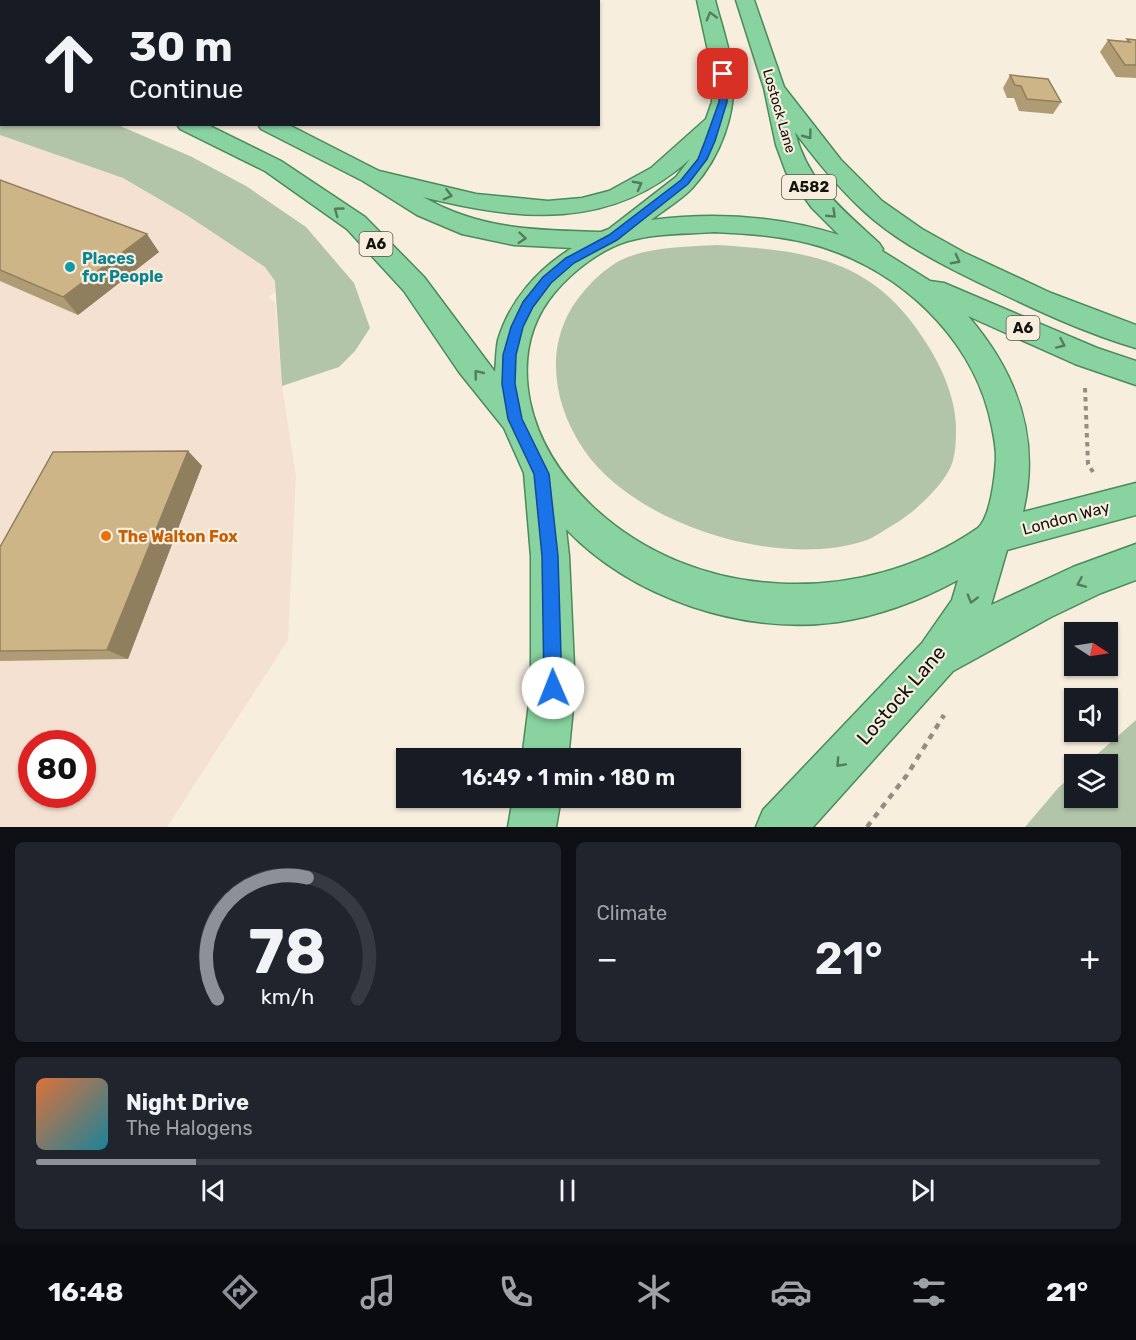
<!DOCTYPE html>
<meta charset="utf-8">
<style>
body{margin:0;font-family:Rubik,sans-serif;background:#20242c;color:#f1f3f6;height:100vh;display:flex;flex-direction:column;font-size:22px;white-space:nowrap}
*{box-sizing:border-box;margin:0}
p{font-size:20px;color:#9ea1a6}
.icon{flex:none;width:33px;height:33px;fill:none;stroke:currentColor;stroke-width:2;stroke-linecap:round;stroke-linejoin:round}
.map{position:relative;height:827px;overflow:hidden}
.sheet{display:flex;flex-direction:column;gap:15px;padding:15px;background:#0d0f14;flex:1}
.sheet>*{flex:none}
.banner{position:absolute;left:0px;top:0px;width:600px;height:126px;box-shadow:0 2px 4px #0004;background:#171b24;color:#f1f3f6;overflow:hidden}
.needle{width:39px;rotate:102deg}
.controls{position:absolute;left:1064px;top:622px;display:grid;gap:12px}
.controls a{display:grid;place-items:center;width:54px;height:54px;border-radius:0px;background:#171b24;box-shadow:0 2px 4px #0004;font-size:30px}
.speed{position:absolute;left:18px;top:730px;display:flex;gap:12px;font-size:30px;font-weight:700;text-align:center}
.speed>*{display:grid;place-content:center;width:78px;height:78px;border-radius:50%;background:#171b24;box-shadow:0 2px 4px #0004;line-height:1}
.speed .limit{border:9px solid #d22;background:#fff;color:#111}
.pin{position:absolute;display:grid;place-items:center;width:51px;height:51px;color:#fff;margin:-26px;border-radius:12px;box-shadow:0 3px 9px #0006}
.me{position:absolute;width:66px;margin:-33px;rotate:359deg;stroke-linejoin:round;filter:drop-shadow(0 0 4px #0008)}
.turn{display:flex;align-items:center;gap:21px;height:126px;padding:0 30px;font-size:27px}
.turn .icon{width:78px;height:78px;stroke-width:2.5}
.turn b{display:block;font-size:42px;line-height:51px}
.big{font-size:45px;font-weight:600;line-height:1.1}
.sheet .tile{flex:1;display:flex;flex-direction:column;justify-content:center;gap:9px;min-width:0;padding:0 21px;border-radius:9px;background:#20242c}
.sheet .dial{align-items:center;gap:0}
.dial svg{height:156px;overflow:visible;fill:none;stroke:#363941;stroke-width:7;stroke-linecap:round;text-anchor:middle}
.dial text{fill:#f1f3f6;stroke:none}
.song{display:flex;align-items:center;gap:18px}
.cover{width:72px;height:72px;border-radius:9px;background:linear-gradient(135deg,hsl(20 70% 55%),hsl(190 70% 35%))}
.played{height:6px;border-radius:3px;background:linear-gradient(90deg,#8c9099 15%,#363941 15%)}
.keys{display:flex;justify-content:space-around;direction:ltr}
.heat{display:flex;justify-content:space-between;align-items:center;font-size:33px;direction:ltr}
.sheet .tiles{flex:1;display:grid;gap:15px;grid-template-columns:1fr 1fr}
.tile:last-child{grid-column:span 2}
.trip{position:absolute;left:396px;top:748px;width:345px;height:60px;border-radius:0px;background:#171b24;box-shadow:0 2px 4px #0004;font-weight:600;line-height:60px;text-align:center}
.tabs{display:flex;height:96px;justify-content:space-around;align-items:center;background:#090b0e;color:#9ea1a6}
.tabs .icon{width:42px;height:42px}
.tabs .selected{color:#8c9099}
.tabs b{font-size:27px;color:#f1f3f6}
.map>svg:first-child{display:block}
.commercial{fill:#f5e1d2;fill-rule:evenodd}
.green{fill:#b3c5a8}
.lines{fill:none;stroke-linecap:round;stroke-linejoin:round}
.trunk-casing{stroke:#4c895c;stroke-width:3}
.path-far2{stroke:#948e82;stroke-width:2;stroke-dasharray:3 3;stroke-linecap:butt}
.path-far1{stroke:#948e82;stroke-width:4;stroke-dasharray:4.5 4.5;stroke-linecap:butt}
.path{stroke:#948e82;stroke-width:4.5;stroke-dasharray:6 6;stroke-linecap:butt}
.trunk{fill:#88d39f;fill-rule:evenodd}
.wall{fill:#b09c74}
.shaded-wall{fill:#907f5e}
.building{fill:#cdb587;stroke:#907f5e;stroke-width:1.5}
.oneway{stroke:#547d5d}
.route{fill:#1a73e8;stroke:#114b97;stroke-width:1.5}
.culture-dot{fill:#0f9aa8;stroke:#f7eede;stroke-width:2}
.food-dot{fill:#e8710a;stroke:#f7eede;stroke-width:2}
.labels{text-anchor:middle;dominant-baseline:central;stroke-width:4.5;stroke-linejoin:round;paint-order:stroke}
.far-street-label{font-size:14px;fill:#15130d;stroke:#f7eede}
.shield{fill:#f7eede;stroke:#59554c;stroke-width:1.5}
.shield-label{font-size:15px;font-weight:bold;fill:#15130d}
.culture-label{font-size:16px;font-weight:bold;fill:#0d838f;stroke:#f7eede;text-anchor:start}
.street-label{font-size:16px;fill:#15130d;stroke:#f7eede}
.food-label{font-size:16px;font-weight:bold;fill:#c56008;stroke:#f7eede;text-anchor:start}
.near-street-label{font-size:20px;fill:#15130d;stroke:#f7eede}
</style>
<div class="map">
<svg width="1136" height="827" viewBox="0 0 1136 827">
<rect width="100%" height="100%" fill="#f7eede"/>
<path class="commercial" d="M0 135 123 178 188 216 290 281 268 297 275 302 282 386 296 477 288 640 167 827H0ZM32 744H82V795H32Z"/>
<path class="green" d="M0 80 2 124 118 125 192 157 246 186 306 227 354 283 370 328 355 351 339 367 282 386 275 281 265 267 188 216 123 178 0 135Z
M718 245C807 251 871 258 923 338 940 363 955 395 956 426 956 436 956 451 953 460 948 482 913 514 893 525 884 530 874 538 864 541 779 569 635 525 584 450 550 400 543 337 585 290 594 279 607 268 619 261 649 246 686 247 718 245Z
M1136 720V827H1025L1059 787 1074 775V798H1107V765H1085Z"/>
<g class="lines">
<g class="trunk-casing">
<path id="trunk" d="M697 0H715C721 24 731 51 733 76 736 114 720 157 694 186 683 199 665 209 651 220 714 212 779 216 839 235L812 208 786 172 776 145 764 88 736 0H754L784 87 841 160 882 201 922 229 965 253 1051 293 1136 325V348C1085 333 1036 310 988 287 949 268 908 248 874 220 844 195 819 164 795 132 808 183 842 209 879 243L883 249 882 251 930 281 944 283 1097 348 1136 361V385L1075 364 968 316C1017 373 1041 437 1023 512L1136 483V515L1007 550 991 605 1073 567 1136 544V580L1101 593 1051 617 953 671 813 827H756L763 810 922 643 952 600 958 580C921 600 879 616 838 622 742 635 632 598 566 529L569 556 575 688 568 759H522L531 688V556L524 473 504 428 459 372 404 291 347 229 265 171 180 129 177 124H206L281 161 365 217 424 277 495 372C496 362 496 350 498 340 510 300 538 269 572 248L514 245 462 234 417 215 363 181 261 129 258 124H287L379 171 476 194 548 201 582 198 609 191 651 168 706 119 712 102 713 74ZM690 159 676 177 609 229 601 232C536 230 481 230 423 197 520 221 611 231 690 159ZM714 232C757 234 799 237 839 253 913 282 977 347 992 427 994 437 996 447 996 458 995 476 991 516 978 528 863 608 695 604 592 506 562 477 539 444 530 402 522 362 528 324 555 292 573 271 601 249 628 241 656 233 686 234 714 232Z
M0 22H2V33H0Z
M0 47H2V59H0Z
M513 798H561L556 827H508Z"/>
</g>
<path class="path-far2" d="M53 0 58 2
M196 2 198 0"/>
<path class="path-far1" d="M1085 388 1088 464 1093 472"/>
<path class="path" d="M867 827 907 775 944 715"/>
<use href="#trunk" class="trunk"/>
</g>
<path class="wall" d="M1127 39 1136 40V78L1116 77 1100 52 1108 40 1126 42Z
M1010 75 1061 102 1053 114 1019 111 1014 98H1007L1003 88Z
M0 180 159 252 78 315 0 281Z
M188 451 202 466 128 659 0 661V547Z"/>
<path class="shaded-wall" d="M147 234 159 252 78 315 63 297Z
M188 451 202 466 128 659 107 650Z"/>
<path class="building" d="M1127 39 1136 40V65H1125L1108 40 1130 42Z
M1010 75 1048 79 1061 102 1027 99 1021 86 1015 85Z
M0 180 147 234 63 297 0 270Z
M188 451 107 650 0 651V547L53 452Z"/>
<defs><path id="oneway-chevron" d="M-2-3.5L2.5 0L-2 3.5" fill="none" stroke-width="1.6" stroke-linecap="round" stroke-linejoin="round" transform="scale(1.5)"/></defs>
<g class="oneway">
<use href="#oneway-chevron" transform="translate(711 16) rotate(-106)"/>
<use href="#oneway-chevron" transform="translate(808 135) rotate(53)"/>
<use href="#oneway-chevron" transform="translate(638 185) rotate(-28)"/>
<use href="#oneway-chevron" transform="translate(448 195) rotate(14)"/>
<use href="#oneway-chevron" transform="translate(338 211) rotate(-144)"/>
<use href="#oneway-chevron" transform="translate(832 214) rotate(44)"/>
<use href="#oneway-chevron" transform="translate(522 238) rotate(5)"/>
<use href="#oneway-chevron" transform="translate(956 260) rotate(28)"/>
<use href="#oneway-chevron" transform="translate(1061 344) rotate(24)"/>
<use href="#oneway-chevron" transform="translate(478 374) rotate(-129)"/>
<use href="#oneway-chevron" transform="translate(1081 583) rotate(157)"/>
<use href="#oneway-chevron" transform="translate(972 599) rotate(106)"/>
<use href="#oneway-chevron" transform="translate(840 763) rotate(133)"/>
</g>
<path class="route" d="M723 71 727 74V102L715 141 707 159 688 184 617 240 574 263 551 283 533 307 523 327 516 355 515 384 522 419 549 474 558 556 562 688 559 695 553 697 547 695 544 688 542 556 534 474 508 419 502 384 503 355 511 327 523 302 543 277 566 258 609 235 681 180 698 159 705 141 719 102V74Z"/>
<circle class="culture-dot" cx="70" cy="267" r="6"/>
<circle class="food-dot" cx="106" cy="536" r="6"/>
<g class="labels">
<g class="far-street-label">
<text transform="translate(779 111) rotate(74)">Lostock Lane</text>
</g>
<g class="shield">
<rect x="782" y="175" width="54" height="24" rx="4.5"/>
<rect x="359.5" y="232" width="33" height="24" rx="4.5"/>
<rect x="1006.5" y="316" width="33" height="24" rx="4.5"/>
</g>
<g class="shield-label">
<text x="809" y="187">A582</text>
<text x="376" y="244">A6</text>
<text x="1023" y="328">A6</text>
</g>
<g class="culture-label">
<text x="82" y="258">Places<tspan x="82" dy="18">for People</tspan></text>
</g>
<g class="street-label">
<text transform="translate(1066 518) rotate(-15)">London Way</text>
</g>
<g class="food-label">
<text x="118" y="536">The Walton Fox</text>
</g>
<g class="near-street-label">
<text transform="translate(901 695) rotate(-49)">Lostock Lane</text>
</g>
</g>
</svg>
<div class="controls">
<a><svg class="needle" viewBox="-14 -14 28 28"><path d="M0-13l5 13h-10z" fill="#e53935"/><path d="M0 13l5-13h-10z" fill="#9ea1a6"/></svg></a>
<a><svg class="icon" aria-label="sound" viewBox="0 0 24 24"><path d="M4 9h4l5-4v14l-5-4H4zM17 9q2 3 0 6"/></svg></a>
<a><svg class="icon" aria-label="layers" viewBox="0 0 24 24"><path d="M12 4l9 5-9 5-9-5zM3 14l9 5 9-5"/></svg></a>
</div>
<div class="speed"><div class="limit">80</div></div>
<div class="pin" style="left:723px;top:74px;background:#d93025"><svg class="icon" aria-label="arrive" viewBox="0 0 24 24"><path d="M6 21V4h12l-3 4 3 4H6"/></svg></div>
<svg class="me" style="left:553px;top:688px" viewBox="-20 -20 40 40"><circle r="19" fill="#fff"/><path d="M0-13L10 11 0 6-10 11z" fill="#1a73e8"/></svg>
<div class="trip">16:49 · 1 min · 180 m</div>
<div class="banner">
<div class="turn"><svg class="icon" aria-label="ahead" viewBox="0 0 24 24"><path d="M12 20V5M6 11l6-6 6 6"/></svg><div><b>30 m</b>Continue</div></div>
</div>
</div>
<section class="sheet">
<div class="tiles">
<div class="tile dial"><svg viewBox="0 0 100 80">
<path d="M14 69A42 42 0 1 1 86 69"/>
<path d="M14 69A42 42 0 0 1 60 7" stroke="#8c9099"/>
<text x="50" y="56" font-size="32" font-weight="700">78</text>
<text x="50" y="72" font-size="11">km/h</text>
</svg></div>
<div class="tile"><p>Climate</p>
<div class="heat"><a>−</a><b class="big">21°</b><a>+</a></div>
</div>
<div class="tile">
<div class="song"><i class="cover"></i><div><b>Night Drive</b><p>The Halogens</p></div></div>
<div class="played"></div>
<div class="keys"><svg class="icon" aria-label="previous" viewBox="0 0 24 24"><path d="M18 5L8 12l10 7zM5 5v14"/></svg><svg class="icon" aria-label="pause" viewBox="0 0 24 24"><path d="M8 5v14M16 5v14"/></svg><svg class="icon" aria-label="next" viewBox="0 0 24 24"><path d="M6 5l10 7-10 7zM19 5v14"/></svg></div>
</div>
</div>
</section>
<nav class="tabs">
<b>16:48</b>
<svg class="icon selected" aria-label="directions" viewBox="0 0 24 24"><path d="M12 3l9 9-9 9-9-9zM9 14v-3h6M13 9l2 2-2 2"/></svg>
<svg class="icon" aria-label="music" viewBox="0 0 24 24"><path d="M9 18V5l10-2v13"/><circle cx="6" cy="18" r="3"/><circle cx="16" cy="16" r="3"/></svg>
<svg class="icon" aria-label="phone" viewBox="0 0 24 24"><path d="M5 4h4l2 5-3 2q2 4 5 5l2-3 5 2v4C11 20 4 13 5 4z"/></svg>
<svg class="icon" aria-label="climate" viewBox="0 0 24 24"><path d="M12 3v18M4 7l16 10M4 17L20 7"/></svg>
<svg class="icon" aria-label="car" viewBox="0 0 24 24"><path d="M5 17H2v-5l4-1 3-4h7l3 4 3 1v5h-3M9 17h6M6 11h13"/><circle cx="7" cy="17" r="2"/><circle cx="17" cy="17" r="2"/></svg>
<svg class="icon" aria-label="filters" viewBox="0 0 24 24"><path d="M4 7h16M4 17h16"/><circle cx="9" cy="7" r="2"/><circle cx="15" cy="17" r="2"/></svg>
<b>21°</b>
</nav>
